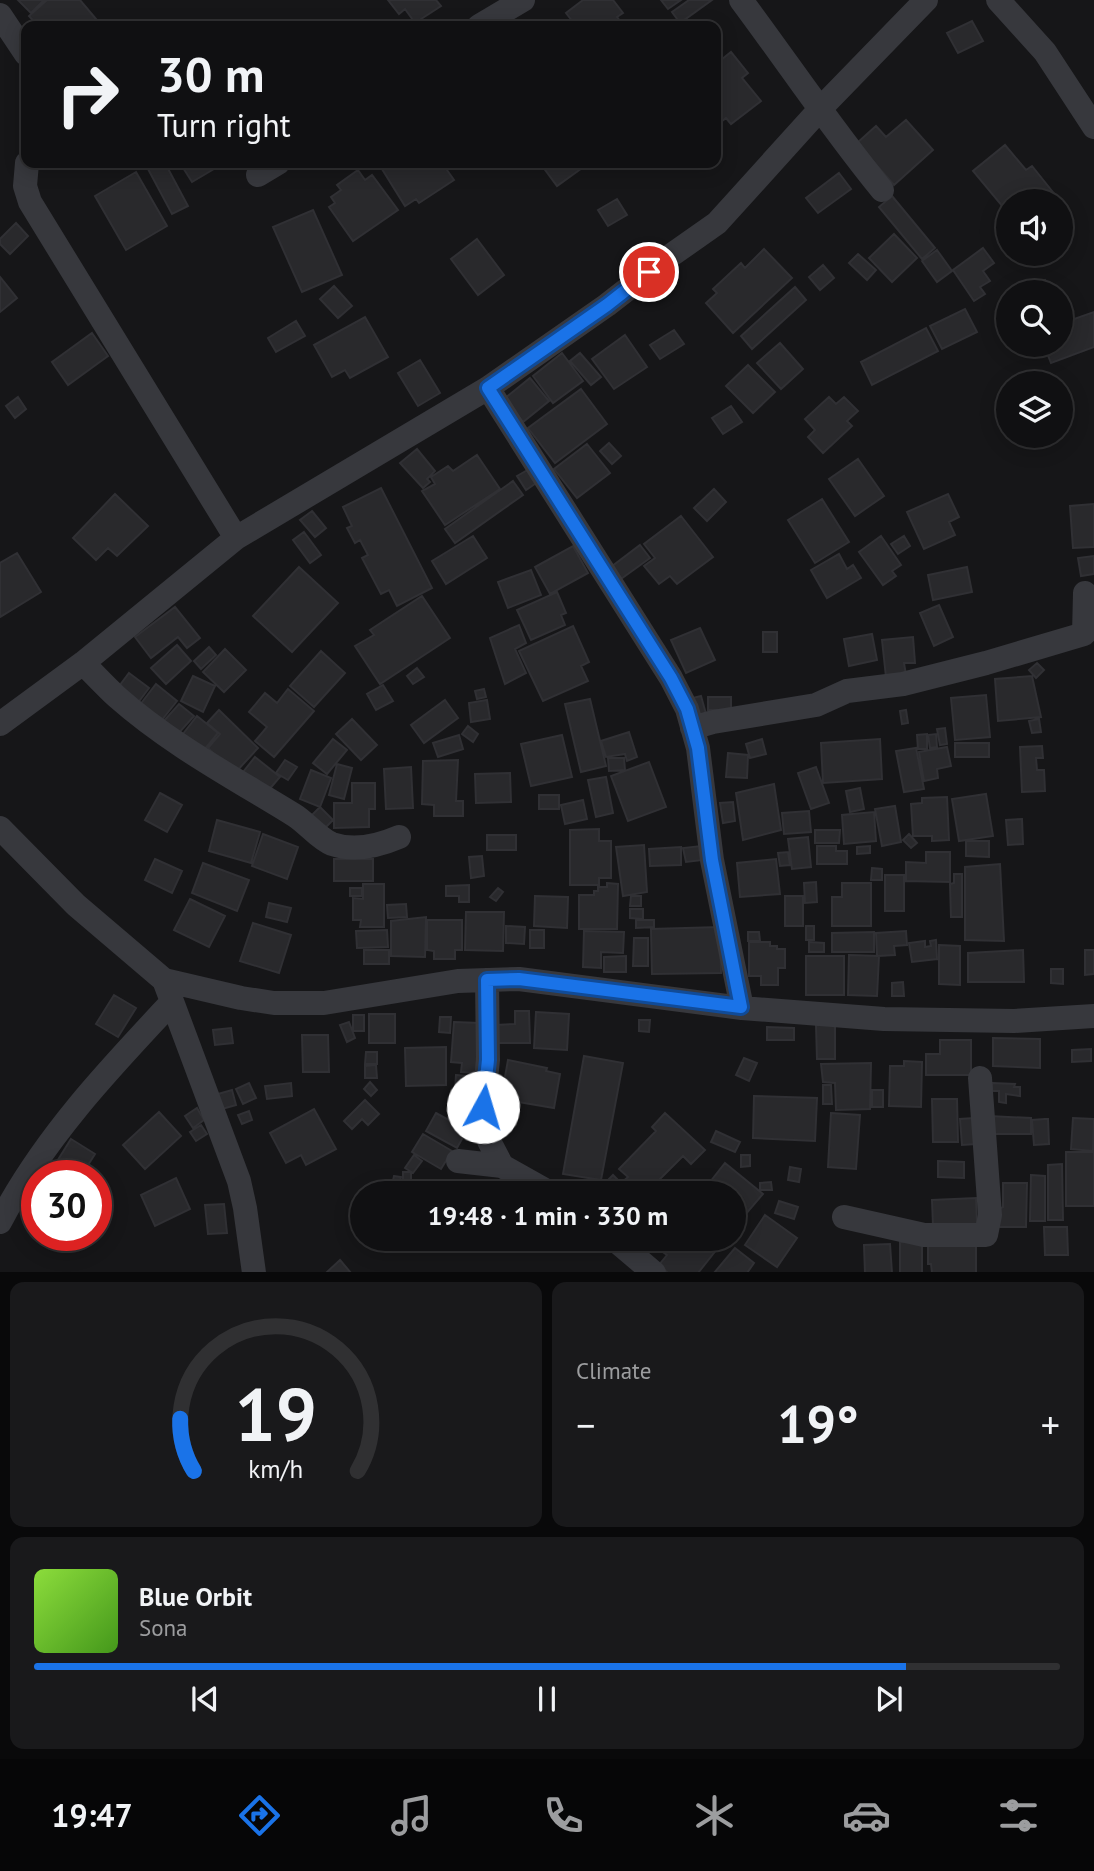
<!DOCTYPE html>
<meta charset="utf-8">
<style>
body{margin:0;font-family:"PT Sans",sans-serif;background:#19191b;color:#f1f3f6;height:100vh;display:flex;flex-direction:column;font-size:26px;white-space:nowrap}
*{box-sizing:border-box;margin:0}
p{font-size:23px;color:#9c9d9f}
.icon{flex:none;width:38px;height:38px;fill:none;stroke:currentColor;stroke-width:2;stroke-linecap:round;stroke-linejoin:round}
.map{position:relative;height:1272px;overflow:hidden}
.details{display:flex;flex-direction:column;gap:10px;padding:10px;background:#09090a;flex:1}
.details>*{flex:none}
.guide{position:absolute;left:21px;top:21px;width:700px;height:147px;border-radius:14px;box-shadow:0 4px 18px #0003,0 0 0 2px #303032;background:#101012;color:#f1f3f6;overflow:hidden}
.tools{position:absolute;left:996px;top:189px;display:grid;gap:14px}
.tools a{display:grid;place-items:center;width:77px;height:77px;border-radius:50%;background:#101012;box-shadow:0 4px 18px #0003,0 0 0 2px #303032;font-size:35px}
.speed{position:absolute;left:21px;top:1160px;display:flex;gap:14px;font-size:35px;font-weight:700;text-align:center}
.speed>*{display:grid;place-content:center;width:91px;height:91px;border-radius:50%;background:#101012;box-shadow:0 4px 18px #0003,0 0 0 2px #303032;line-height:1}
.speed .limit{border:10px solid #d22;background:#fff;color:#111}
.pin{position:absolute;display:grid;place-items:center;width:60px;height:60px;color:#fff;margin:-30px;border:4px solid #fff;border-radius:50%;box-shadow:0 2px 7px #0007}
.me{position:absolute;width:77px;margin:-38px;rotate:6deg;stroke-linejoin:round;filter:drop-shadow(0 0 5px #0008)}
.turn{display:flex;align-items:center;gap:24px;height:147px;padding:0 21px;font-size:32px}
.turn .icon{width:91px;height:91px;stroke-width:2.5}
.turn b{display:block;font-size:49px;line-height:60px}
.big{font-size:52px;font-weight:600;line-height:1.1}
.details .card{flex:1;display:flex;flex-direction:column;justify-content:center;gap:10px;min-width:0;padding:0 24px;border-radius:14px;background:#19191b}
.details .dial{align-items:center;gap:0}
.dial svg{height:182px;overflow:visible;fill:none;stroke:#303032;stroke-width:7;stroke-linecap:round;text-anchor:middle}
.dial text{fill:#f1f3f6;stroke:none}
.song{display:flex;align-items:center;gap:21px}
.cover{width:84px;height:84px;border-radius:10px;background:linear-gradient(135deg,hsl(90 70% 55%),hsl(100 70% 35%))}
.played{height:7px;border-radius:4px;background:linear-gradient(90deg,#1a73e8 85%,#303032 85%)}
.keys{display:flex;justify-content:space-around;direction:ltr}
.heat{display:flex;justify-content:space-between;align-items:center;font-size:38px;direction:ltr}
.details .tiles{flex:1;display:grid;gap:10px;grid-template-columns:1fr 1fr}
.card:last-child{grid-column:span 2}
.trip{position:absolute;left:350px;top:1181px;width:396px;height:70px;border-radius:35px;background:#101012;box-shadow:0 4px 18px #0003,0 0 0 2px #303032;font-weight:600;line-height:70px;text-align:center}
.tab-bar{display:flex;height:112px;justify-content:space-around;align-items:center;background:#060607;color:#9c9d9f}
.tab-bar .icon{width:49px;height:49px}
.tab-bar .current{color:#1a73e8}
.tab-bar b{font-size:32px;color:#f1f3f6}
.map>svg:first-child{display:block}
.building{fill:#29292c;stroke:#303034;stroke-width:2}
.lines{fill:none;stroke-linecap:round;stroke-linejoin:round}
.minor{stroke:#37383d;stroke-width:24}
.route-casing{stroke:#114b97;stroke-width:18}
.route{stroke:#1a73e8;stroke-width:12}
</style>
<div class="map">
<svg width="1094" height="1273" viewBox="0 0 1094 1273">
<rect width="100%" height="100%" fill="#161618"/>
<path class="building" d="M18 0H44L31 13Z
M47 0H80L96 19 88 26H38L29 16Z
M388 0H436L441 6 415 23 405 9 399 14Z
M583 0H613L623 13 617 17 624 26H576L566 13Z
M661 0H681L668 9Z
M689 0H712L680 23 672 12Z
M972 21 983 41 958 53 947 33Z
M731 52 748 73 742 78 761 101 731 124 726 118 716 126V64Z
M906 120 933 150 894 185 857 143 876 126 886 137Z
M1005 145 1026 170 1032 166 1056 196 1049 201H1008V213L973 171Z
M162 163H165L188 206 172 214 148 169Z
M180 163H224L192 182Z
M392 163H442L454 180 419 203 416 199 405 206 382 169Z
M540 163H589L557 186Z
M358 170 365 180 372 175 398 210 353 241 329 207 335 203 331 197 341 190 337 185Z
M136 172 167 226 126 250 95 196Z
M839 173 851 189 818 213 806 198Z
M892 196 935 248 922 259 879 207Z
M617 199 627 215 608 226 598 210Z
M313 210 342 275 302 292 273 227Z
M16 223 28 236 10 254 0 244V239Z
M894 234 917 258 892 282 869 258Z
M477 239 504 275 478 295 451 259Z
M983 248 994 263 983 271 990 281 980 287 985 294 974 301 953 270Z
M764 249 792 278 733 333 706 303 717 293 713 289 741 263 745 268Z
M937 250 952 271 937 282 922 261Z
M858 254 876 270 867 280 849 263Z
M823 265 834 278 820 290 809 277Z
M0 277 17 298 0 312Z
M1045 280 1055 292H1028Z
M334 286 352 306 338 318 320 299Z
M795 287 806 300 752 349 741 336Z
M965 309 977 332 942 349 930 326Z
M1094 312V347L1051 363 1044 345H1060V324Z
M365 317 388 357 350 378 345 370 332 377 314 345Z
M296 321 305 336 276 352 268 338Z
M926 328 938 351 872 385 861 362Z
M674 330 684 344 660 359 650 345Z
M92 333 108 356 68 385 52 362Z
M625 335 647 367 614 389 592 359Z
M780 343 803 369 781 389 757 363Z
M562 353 583 381 553 403 533 376Z
M580 353 601 377 591 385 570 361Z
M420 360 440 393 418 406 398 373Z
M748 365 775 392 753 413 726 386Z
M530 378 549 401 523 422 504 399Z
M581 389 607 424 555 463 528 428Z
M18 397 26 409 15 418 6 406Z
M829 397 836 404 844 397 858 411 847 421 852 426 823 453 808 437 815 430 805 419Z
M731 406 742 422 723 434 712 418Z
M609 443 621 456 612 464 600 451Z
M587 444 610 473 577 498 554 469Z
M417 449 435 471 427 479 430 482 423 488 400 463Z
M477 455 500 489 445 525 422 491 435 484 431 477 448 466 453 471Z
M858 459 884 496 855 516 829 479Z
M531 468 539 481 526 490 517 476Z
M513 481 523 495 455 543 445 529Z
M381 488 432 588 397 606 389 590 381 594 362 558 368 555 360 540 355 543 347 528 352 526 343 507Z
M714 489 726 502 707 521 694 508Z
M115 494 148 526 117 556 108 548 96 560 73 538Z
M948 494 959 517 949 522 955 535 924 549 907 512Z
M822 499 849 542 815 563 788 520Z
M1094 504V547L1073 548 1070 506Z
M312 511 326 528 315 537 300 520Z
M681 516 713 557 677 584 670 576 659 584 644 566 655 558 644 544Z
M304 532 321 555 310 563 293 540Z
M473 536 487 558 446 584 432 561Z
M881 536 901 565 892 571 896 576 883 585 859 552Z
M904 536 910 546 898 554 891 544Z
M640 545 650 558 621 579 611 567Z
M573 546 588 573 550 594 535 567Z
M17 553 41 592 0 617V563Z
M839 554 847 569 853 565 861 578 827 598 811 570Z
M1094 556V574L1081 576 1078 558Z
M299 567 338 603 292 652 253 616Z
M967 567 972 592 933 600 928 575Z
M531 570 541 595 508 608 498 582Z
M557 592 566 613 561 615 565 625 531 640 517 610Z
M422 596 450 638 380 684 355 646 374 635 370 630Z
M939 605 953 637 934 646 920 613Z
M175 607 200 638 187 648 178 637 151 658 135 637Z
M519 625 526 643 515 649 526 673 505 684 490 638Z
M573 626 589 662 581 666 588 681 543 701 519 651Z
M700 628 715 660 686 673 671 640Z
M763 632H777V652H763Z
M872 634 877 660 849 666 844 639Z
M913 637 915 663H904L906 675 886 677 882 640Z
M177 645 191 661 166 684 151 668Z
M209 647 216 655 201 669 194 661Z
M225 649 246 670 224 692 203 672Z
M321 651 345 673 314 707 290 686Z
M1037 663 1044 670 1036 678 1029 670Z
M417 668 424 677 413 684 407 676Z
M129 673 149 688 134 708 114 693Z
M193 676 215 686 203 712 181 701Z
M1032 676 1041 717 998 721 995 679Z
M156 684 177 701 157 726 136 710Z
M383 685 393 701 376 710 367 694Z
M288 689 314 711 274 757 255 741 267 727 249 712 265 693 277 703Z
M484 689 486 697 477 699 475 691Z
M986 695 990 737 955 740 951 698Z
M701 696 708 721 697 724 689 699Z
M708 697H731V710H708Z
M590 699 606 766 581 772 565 704Z
M445 700 458 718 424 743 411 725Z
M487 700 490 719 471 722 469 703Z
M179 704 194 716 178 734 163 722Z
M219 710 258 748 235 773 208 748 220 734 207 723Z
M906 710 908 723 902 724 900 711Z
M197 716 218 733 200 755 179 739Z
M352 719 377 745 361 760 336 734Z
M1039 719 1041 732 1032 733 1029 721Z
M468 726 478 734 473 742 462 734Z
M945 728 947 744 940 745 937 729Z
M629 732 637 757 627 761 625 754 606 757 601 741Z
M927 734V749H918L917 735Z
M936 734 937 747 930 748 928 735Z
M459 735 463 749 438 757 433 743Z
M562 735 572 777 531 786 521 744Z
M333 739 347 750 327 774 313 763Z
M762 739 766 754 750 758 746 744Z
M880 739 882 779 823 783 821 743Z
M955 743H989V757H955Z
M1042 746 1043 758H1036L1037 770H1044L1045 791 1022 792 1020 747Z
M947 747 951 766 937 769 938 778 924 781 919 752Z
M916 748 924 789 904 792 896 751Z
M728 753 748 755 747 778 726 777Z
M255 757 280 777 267 792 243 772Z
M608 758H624L625 770 609 771Z
M285 760 297 767 288 780 276 773Z
M458 760 456 801H463V816H434V805L422 804 423 761Z
M649 762 666 807 628 821 611 776Z
M337 764 352 768 344 799 329 795Z
M411 767 413 808 386 809 384 769Z
M816 767 829 803 811 809 798 773Z
M311 770 331 778 320 807 300 799Z
M510 773 511 802 476 803 475 774Z
M606 777 613 813 596 817 588 780Z
M352 783H375V809H369V827L334 828V803H352Z
M774 784 781 830 743 840 736 793Z
M860 788 864 809 850 812 846 791Z
M160 793 182 805 167 832 145 820Z
M986 794 993 836 959 841 952 799Z
M539 795H559V809H539Z
M947 797 949 840 932 841V836H913L911 804 922 803V798Z
M583 800 587 819 565 824 561 805Z
M733 802 735 821 723 823 720 803Z
M895 806 901 842 882 846 875 809Z
M320 807 333 820 324 829 311 816Z
M809 811 811 832 784 834 782 813Z
M874 812 876 841 844 844 842 815Z
M1022 819 1023 844 1008 845 1006 820Z
M217 820 260 832 251 863 209 851Z
M599 829V841H611V878H599V885H570V830Z
M815 830H840L839 843H815Z
M263 834 298 847 287 879 252 866Z
M909 834 917 843 911 848 903 840Z
M487 835H516V850H487Z
M808 837 811 867 792 869 788 839Z
M966 841H989V857L966 856Z
M644 845 647 892 623 896 616 847Z
M701 846 703 860 686 862 683 848Z
M817 846H836V851H847V864H817Z
M870 846V853L857 854V847Z
M681 847V865L650 866 649 849Z
M788 852 790 865 780 866 778 853Z
M926 852H950V882L906 881V862L926 863Z
M482 856 484 876 471 878 469 857Z
M155 859 182 871 172 893 145 880Z
M334 859H373V881H334Z
M776 859 780 894 740 897 737 863Z
M203 863 249 880 237 911 192 893Z
M1000 864 1004 941 965 940V867Z
M872 868 882 869V880H871Z
M954 874H962V917H951L950 884 954 883Z
M885 875H904V911H885Z
M816 882 817 902 805 903 804 883Z
M607 883 618 884 617 929H579V895H594V891H598V887H607Z
M842 883H871V926H832V897H842Z
M363 884H384V927H360L361 920H353V898L363 899Z
M469 885V902H459V896H446V886Z
M350 888H362V896H350Z
M498 888 503 892 496 901 490 897Z
M535 896 568 897 567 928 534 926Z
M631 896H641V906H630Z
M785 896H803V926H785Z
M190 899 225 916 209 947 174 930Z
M269 903 291 908 287 922 266 917Z
M406 904 407 917 388 918 387 905Z
M630 909H643V919L630 918Z
M466 912H504L503 951 465 950Z
M426 917 425 957 391 956V921Z
M427 920H462V950H455V959H434V951L427 950Z
M636 920H654V927L636 928Z
M253 923 291 935 279 973 240 961Z
M506 926 525 927 524 944 506 943Z
M806 926H814V940H806Z
M720 927 721 973 652 974 651 929Z
M387 930 388 947 357 948 356 931Z
M530 930H544V948H530Z
M584 931 624 932 623 953 601 952V968L583 967Z
M906 931 907 945 894 946 895 955 877 956 876 933Z
M748 932H759L760 941H748Z
M874 932V952H832V933Z
M634 938H648V966H633Z
M936 940 937 959 912 962 909 943 925 941V947L931 946 930 941Z
M749 942H770V946H777V949H785V968H778V985H761V976H749Z
M809 942 824 943V952H809Z
M939 945 960 946V985L939 984Z
M364 950H389V964H364Z
M1023 950 1024 982H968V953Z
M1085 950H1094V974L1085 975Z
M849 955 879 956 877 996 848 995Z
M626 956V972H604V957Z
M806 956H844V995H806Z
M1051 969H1063V984L1051 983Z
M903 982 904 996H892V983Z
M114 995 136 1008 118 1037 96 1024Z
M515 1011H529L530 1043H496V1025L515 1024Z
M536 1012 569 1014 567 1050 534 1048Z
M369 1014H395V1043H369Z
M353 1015H364V1031H353Z
M440 1017H451L450 1033 439 1032Z
M639 1020H650L649 1032 639 1031Z
M349 1022 355 1038 347 1042 340 1025Z
M454 1022 479 1023 476 1073 461 1072 462 1063 451 1062Z
M816 1025H835V1059H817Z
M767 1027 794 1028V1040H767Z
M231 1028 233 1043 215 1045 213 1030Z
M302 1035H328L329 1072H303Z
M993 1038 1040 1039V1068L993 1066Z
M940 1040H971V1075H926V1054H940Z
M446 1047V1085L406 1086 405 1048Z
M1091 1049V1061L1072 1062V1050Z
M366 1052H377V1064H365Z
M584 1056 623 1063 601 1180 563 1174Z
M744 1058 757 1063 749 1081 736 1075Z
M508 1060 547 1068 546 1071 560 1074 554 1108 501 1099Z
M904 1061 922 1062 921 1107 889 1106 890 1066H904Z
M871 1063 870 1109 836 1110 835 1083 823 1082 821 1064Z
M376 1065 377 1078H365V1066Z
M456 1075 476 1077 474 1092 455 1090Z
M370 1082 377 1090 371 1096 364 1089Z
M249 1083 256 1098 243 1104 236 1089Z
M291 1083 292 1096 267 1099 265 1086Z
M992 1083 1015 1084 1014 1087H1020V1096L1006 1094V1103L999 1102V1091H992Z
M823 1085H831L832 1104H823Z
M232 1090 236 1105 222 1109 218 1094Z
M872 1090H883V1107H872Z
M754 1096 817 1098 815 1141 753 1138Z
M932 1099H957L958 1142H933Z
M365 1100 379 1114 368 1125 362 1119 352 1129 344 1121Z
M197 1108 204 1120 193 1128 185 1116Z
M314 1109 336 1149 306 1165 301 1155 286 1163 270 1133Z
M249 1111 252 1120 242 1124 238 1115Z
M159 1112 181 1136 145 1169 123 1145Z
M436 1113 467 1130 457 1148 426 1131Z
M665 1113 705 1150 691 1164 683 1156 659 1180 671 1190 667 1194H602L606 1190 602 1186 613 1175 621 1183 628 1177 619 1169 656 1131 652 1127Z
M831 1113 860 1115 856 1169 828 1167Z
M989 1116 1031 1118V1134H988Z
M974 1118 976 1144 962 1145 960 1119Z
M1073 1118 1094 1119 1093 1151 1071 1149Z
M1045 1119H1048L1049 1144 1034 1145 1032 1120Z
M201 1125 207 1134 196 1141 190 1132Z
M716 1131 740 1142 735 1152 711 1142Z
M423 1134 452 1151 441 1169 412 1152Z
M71 1139 95 1154 81 1176H76L56 1163Z
M1066 1152H1094V1206H1066Z
M414 1155 422 1161 413 1173 405 1168Z
M741 1155H750V1166L741 1167Z
M938 1161 964 1162V1178L938 1177Z
M725 1163 763 1194 733 1229V1194H715L719 1189 710 1182Z
M1062 1164 1063 1220H1048V1165Z
M790 1167 801 1169 799 1182 788 1180Z
M403 1172H411V1185H403Z
M1031 1175 1045 1176V1221H1030Z
M394 1176 401 1177 398 1190 391 1189Z
M176 1178 190 1209 155 1226 141 1195Z
M771 1182 772 1190H760V1183Z
M1003 1183H1027L1026 1227H994V1211L1003 1207Z
M976 1198 977 1224 933 1226 932 1200Z
M779 1201 798 1207 794 1219 775 1213Z
M224 1204 227 1233 208 1234 205 1205Z
M765 1215 797 1238 777 1267 745 1245Z
M1044 1227H1067L1068 1255H1045Z
M662 1239H725L698 1273H668L659 1265 667 1255 660 1250 666 1242Z
M900 1242H922V1273H900Z
M928 1243H976V1273H932L931 1264H928Z
M890 1244 892 1273H865L864 1245Z
M735 1248 754 1263 747 1273H714Z
M340 1260 351 1273H326Z"/>
<g class="lines">
<path class="minor" d="M741 0C788 63 832 129 882 190
M998 0 1045 52 1094 127
M0 15 26 54
M479 26 523 0
M27 163 25 186 30 202 236 538
M258 175 278 163
M488 388 671 678 687 709 698 748 712 860 742 1008
M83 663C94 674 105 686 117 697 170 744 234 778 294 815 307 823 319 839 332 844 355 852 378 846 399 837
M0 724 83 663 236 538 488 388 607 305 670 256 717 223 821 108 926 0
M692 728 713 722 816 705 847 691 903 684 986 663 1084 634 1085 593
M0 828 76 905 164 980 241 998 274 1003H324L458 981 519 979 742 1008 884 1019 1014 1021 1094 1016
M164 980 239 1181 245 1208 254 1273
M458 1161 502 1166 489 1141 483 1107 488 1060 487 980
M502 1166 552 1194
M844 1217 924 1235H986L990 1215 980 1078
M0 1222C43 1139 108 1070 172 1002
M614 1239 654 1273"/>
</g>
<g class="lines">
<g class="route-casing">
<path id="route" d="M483 1107 488 1060 487 980 519 979 741 1007 712 860 698 748 687 709 671 678 488 388 607 305 649 272"/>
</g>
<use href="#route" class="route"/>
</g>
</svg>
<div class="tools">
<a><svg class="icon" aria-label="sound" viewBox="0 0 24 24"><path d="M4 9h4l5-4v14l-5-4H4zM17 9q2 3 0 6"/></svg></a>
<a><svg class="icon" aria-label="search" viewBox="0 0 24 24"><circle cx="10" cy="10" r="6"/><path d="M15 15l6 6"/></svg></a>
<a><svg class="icon" aria-label="layers" viewBox="0 0 24 24"><path d="M12 4l9 5-9 5-9-5zM3 14l9 5 9-5"/></svg></a>
</div>
<div class="speed"><div class="limit">30</div></div>
<div class="pin" style="left:649px;top:272px;background:#d93025"><svg class="icon" aria-label="arrive" viewBox="0 0 24 24"><path d="M6 21V4h12l-3 4 3 4H6"/></svg></div>
<svg class="me" style="left:483px;top:1107px" viewBox="-20 -20 40 40"><circle r="19" fill="#fff"/><path d="M0-13L10 11 0 6-10 11z" fill="#1a73e8"/></svg>
<div class="trip">19:48 · 1 min · 330 m</div>
<div class="guide">
<div class="turn"><svg class="icon" aria-label="right" viewBox="0 0 24 24"><path d="M7 20v-9h11M14 6l5 5-5 5"/></svg><div><b>30 m</b>Turn right</div></div>
</div>
</div>
<section class="details">
<div class="tiles">
<div class="card dial"><svg viewBox="0 0 100 80">
<path d="M14 69A42 42 0 1 1 86 69"/>
<path d="M14 69A42 42 0 0 1 8 46" stroke="#1a73e8"/>
<text x="50" y="56" font-size="32" font-weight="700">19</text>
<text x="50" y="72" font-size="11">km/h</text>
</svg></div>
<div class="card"><p>Climate</p>
<div class="heat"><a>−</a><b class="big">19°</b><a>+</a></div>
</div>
<div class="card">
<div class="song"><i class="cover"></i><div><b>Blue Orbit</b><p>Sona</p></div></div>
<div class="played"></div>
<div class="keys"><svg class="icon" aria-label="previous" viewBox="0 0 24 24"><path d="M18 5L8 12l10 7zM5 5v14"/></svg><svg class="icon" aria-label="pause" viewBox="0 0 24 24"><path d="M8 5v14M16 5v14"/></svg><svg class="icon" aria-label="next" viewBox="0 0 24 24"><path d="M6 5l10 7-10 7zM19 5v14"/></svg></div>
</div>
</div>
</section>
<nav class="tab-bar">
<b>19:47</b>
<svg class="icon current" aria-label="directions" viewBox="0 0 24 24"><path d="M12 3l9 9-9 9-9-9zM9 14v-3h6M13 9l2 2-2 2"/></svg>
<svg class="icon" aria-label="music" viewBox="0 0 24 24"><path d="M9 18V5l10-2v13"/><circle cx="6" cy="18" r="3"/><circle cx="16" cy="16" r="3"/></svg>
<svg class="icon" aria-label="phone" viewBox="0 0 24 24"><path d="M5 4h4l2 5-3 2q2 4 5 5l2-3 5 2v4C11 20 4 13 5 4z"/></svg>
<svg class="icon" aria-label="climate" viewBox="0 0 24 24"><path d="M12 3v18M4 7l16 10M4 17L20 7"/></svg>
<svg class="icon" aria-label="car" viewBox="0 0 24 24"><path d="M5 17H2v-5l4-1 3-4h7l3 4 3 1v5h-3M9 17h6M6 11h13"/><circle cx="7" cy="17" r="2"/><circle cx="17" cy="17" r="2"/></svg>
<svg class="icon" aria-label="filters" viewBox="0 0 24 24"><path d="M4 7h16M4 17h16"/><circle cx="9" cy="7" r="2"/><circle cx="15" cy="17" r="2"/></svg>
</nav>
